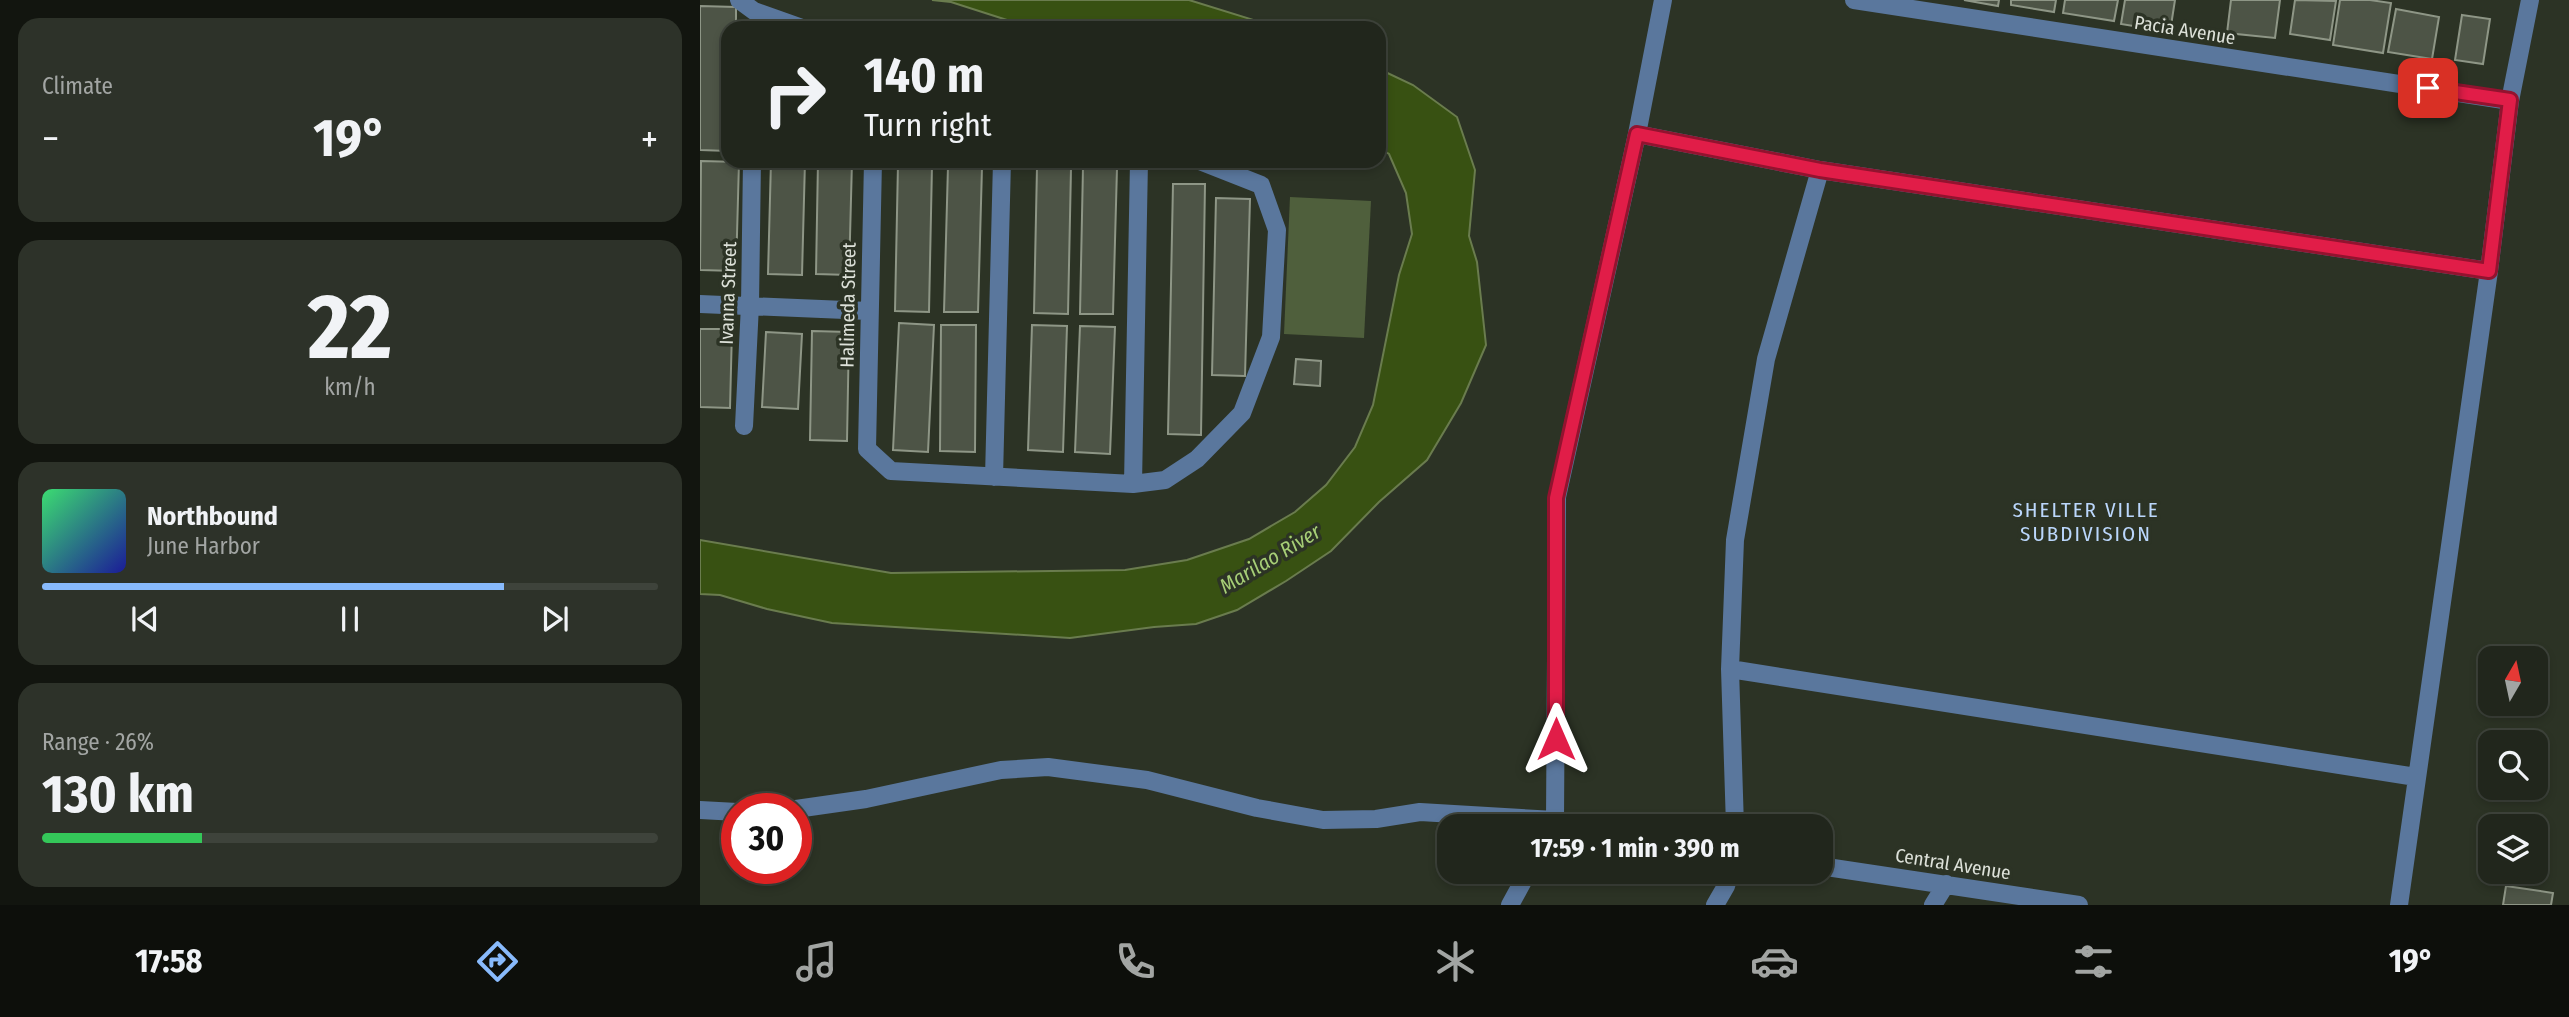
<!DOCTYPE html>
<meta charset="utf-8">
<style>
body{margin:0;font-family:"Fira Sans Condensed",sans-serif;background:#2d3229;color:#f1f3f6;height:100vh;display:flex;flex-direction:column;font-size:26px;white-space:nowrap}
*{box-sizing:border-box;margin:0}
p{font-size:23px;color:#a2a5a3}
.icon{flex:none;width:38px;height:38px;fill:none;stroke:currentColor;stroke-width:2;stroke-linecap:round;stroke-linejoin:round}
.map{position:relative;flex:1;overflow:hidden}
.panel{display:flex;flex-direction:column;gap:18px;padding:18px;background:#12150f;width:700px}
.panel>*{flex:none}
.banner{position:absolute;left:21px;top:21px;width:665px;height:147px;border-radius:21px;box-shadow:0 4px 10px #0003,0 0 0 2px #3e433b;background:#21261c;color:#f1f3f6;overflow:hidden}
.needle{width:46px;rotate:9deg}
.buttons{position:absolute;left:1778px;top:646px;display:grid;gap:14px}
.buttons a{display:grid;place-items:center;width:70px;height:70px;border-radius:14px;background:#21261c;box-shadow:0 4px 10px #0003,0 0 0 2px #3e433b;font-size:35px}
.speed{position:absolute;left:21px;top:793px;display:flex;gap:14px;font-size:35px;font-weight:700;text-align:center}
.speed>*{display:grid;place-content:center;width:91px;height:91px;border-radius:50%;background:#21261c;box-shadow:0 4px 10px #0003,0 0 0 2px #3e433b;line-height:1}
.speed .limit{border:10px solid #d22;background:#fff;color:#111}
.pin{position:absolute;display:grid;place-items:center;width:60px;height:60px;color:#fff;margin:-30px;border-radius:14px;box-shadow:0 4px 10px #0006}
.me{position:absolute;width:77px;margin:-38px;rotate:0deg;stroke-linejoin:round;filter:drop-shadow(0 0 5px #0008)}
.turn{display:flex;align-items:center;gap:24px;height:147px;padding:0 28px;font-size:32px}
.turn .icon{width:91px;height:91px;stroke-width:2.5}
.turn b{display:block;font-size:49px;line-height:60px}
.big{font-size:52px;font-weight:700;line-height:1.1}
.panel .card{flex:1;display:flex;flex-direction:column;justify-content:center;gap:10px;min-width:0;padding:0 24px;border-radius:21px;background:#2d3229}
.panel .dial{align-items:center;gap:0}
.dial b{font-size:91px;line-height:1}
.song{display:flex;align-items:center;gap:21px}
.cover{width:84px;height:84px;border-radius:10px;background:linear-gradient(135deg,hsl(140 70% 55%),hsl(240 70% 35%))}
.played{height:7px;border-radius:4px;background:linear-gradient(90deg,#88bafc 75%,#3e433b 75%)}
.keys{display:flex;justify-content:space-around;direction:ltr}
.heat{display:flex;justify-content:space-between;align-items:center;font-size:38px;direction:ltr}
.charge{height:10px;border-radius:5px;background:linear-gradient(90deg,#34c759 26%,#3e433b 0)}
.trip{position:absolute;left:737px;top:814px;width:396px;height:70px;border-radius:21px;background:#21261c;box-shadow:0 4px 10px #0003,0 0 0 2px #3e433b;font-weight:700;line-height:70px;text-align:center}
.tab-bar{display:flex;height:112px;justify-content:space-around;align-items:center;background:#0d0f0b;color:#a2a5a3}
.tab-bar .icon{width:49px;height:49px}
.tab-bar .active{color:#88bafc}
.tab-bar b{font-size:32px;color:#f1f3f6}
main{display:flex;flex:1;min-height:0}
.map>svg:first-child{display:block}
.green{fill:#4f5f3c}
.water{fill:#385112;stroke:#6a7c4e;stroke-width:2}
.building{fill:#4d5446;stroke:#8e9686;stroke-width:2}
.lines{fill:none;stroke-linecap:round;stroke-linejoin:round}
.minor{stroke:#5a779d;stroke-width:18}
.route-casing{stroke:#92132f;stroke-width:18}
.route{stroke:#e11d48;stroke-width:12}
.labels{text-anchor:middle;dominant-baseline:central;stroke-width:7;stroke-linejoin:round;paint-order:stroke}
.street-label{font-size:19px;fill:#dde1d9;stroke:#2c3325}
.neighbourhood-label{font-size:21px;letter-spacing:2px;fill:#bbd7fc;stroke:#2c3325}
.water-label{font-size:21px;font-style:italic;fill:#a6ce76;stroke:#2c3325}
</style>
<main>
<section class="panel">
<div class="card"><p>Climate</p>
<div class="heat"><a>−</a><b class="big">19°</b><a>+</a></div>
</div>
<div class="card dial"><b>22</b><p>km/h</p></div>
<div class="card">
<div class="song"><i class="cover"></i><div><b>Northbound</b><p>June Harbor</p></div></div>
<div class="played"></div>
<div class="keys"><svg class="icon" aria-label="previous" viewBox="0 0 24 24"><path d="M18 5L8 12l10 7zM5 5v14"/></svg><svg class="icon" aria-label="pause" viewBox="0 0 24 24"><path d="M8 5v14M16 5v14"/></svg><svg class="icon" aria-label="next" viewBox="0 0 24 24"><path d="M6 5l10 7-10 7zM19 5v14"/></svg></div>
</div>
<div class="card"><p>Range · 26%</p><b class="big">130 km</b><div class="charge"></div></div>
</section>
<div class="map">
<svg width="1869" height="905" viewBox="0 0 1869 905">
<rect width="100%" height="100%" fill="#2c3325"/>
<path class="green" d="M590 197 671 201 664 338 584 334Z"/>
<path class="water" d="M232 0H489L579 28H344L307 20 251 2Z
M679 69 713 85 757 117 775 170 769 236 777 262 786 345 761 403 727 460 679 502 631 551 586 581 537 610 496 624 454 627 370 638 132 623 67 609 20 595 0 594V540L191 573 425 570 487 560 549 539 595 512 626 485 655 447 673 405 699 275 712 234 706 193 689 154 679 148Z"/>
<path class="building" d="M1264 0H1299L1298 6Z
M1311 0H1356L1354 12 1311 5Z
M1365 0H1418L1414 21 1363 13Z
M1425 0H1475L1470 32 1421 24Z
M1531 0H1580L1575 38 1527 33Z
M1595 0 1636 1 1630 40 1590 34Z
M1640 0H1670L1691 3 1683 53 1633 45Z
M0 6 36 7V28H28V151L0 150Z
M1696 9 1739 17 1732 59 1688 52Z
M1762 15 1790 19 1783 64 1755 60Z
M1 161 39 162 36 271 0 270Z
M71 161H105L102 275 68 274Z
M118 161H152L149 275 116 274Z
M198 164 232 165 229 312 195 311Z
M248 166 282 167 278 312H244Z
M337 167 371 168 368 314 334 313Z
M383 167 417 168 413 314H380Z
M473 184H505L501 435 468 434Z
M516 198 550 199 545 376 512 375Z
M199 323 234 325 228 452 193 450Z
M241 325H276L275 452 240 451Z
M332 325 367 326 363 452 328 450Z
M380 326 415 327 410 454 375 452Z
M0 329H32L30 408 0 407Z
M112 331 149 332 147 441 110 440Z
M66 332 102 334 98 409 62 407Z
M596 359 621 361 620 386 594 384Z
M1806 886 1853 893 1851 905H1803Z"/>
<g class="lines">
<path class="minor" d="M39 0 54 11 102 28
M1154 0 1810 101
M937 134 1120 170 1789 271
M173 161 167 449 191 471 433 484 465 480 497 459 542 413 571 337 577 230 561 185 500 161
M0 304 169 311
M44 426 50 305 52 161
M294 477 302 161
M433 484 439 161
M1030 669 1716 777
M96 809 166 799 301 770 348 767 447 780 557 808 623 820 676 819 720 812 855 820 888 826
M0 810 37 812
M852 826 855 820 857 497 937 134 963 0
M1035 826 1030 669 1035 540 1066 359 1120 170
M1120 866 1379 905
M810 905 828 872
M1015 905 1026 886 1030 872
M1233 905 1246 884
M1699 905 1789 271 1810 101 1830 0"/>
</g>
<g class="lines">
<g class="route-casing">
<path id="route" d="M856 739V498L937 134 1120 170 1789 271 1810 100 1728 88"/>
</g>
<use href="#route" class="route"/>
</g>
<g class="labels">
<g class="street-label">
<text transform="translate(1485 30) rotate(9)">Pacia Avenue</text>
<text transform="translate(28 293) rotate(-88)">Ivanna Street</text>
<text transform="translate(148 305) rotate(-89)">Halimeda Street</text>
<text transform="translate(1253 864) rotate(9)">Central Avenue</text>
</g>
<g class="neighbourhood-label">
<text x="1386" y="510">SHELTER VILLE<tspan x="1386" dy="24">SUBDIVISION</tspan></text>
</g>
<g class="water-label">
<text transform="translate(570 559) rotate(-31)">Marilao River</text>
</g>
</g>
</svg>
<div class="buttons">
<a><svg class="needle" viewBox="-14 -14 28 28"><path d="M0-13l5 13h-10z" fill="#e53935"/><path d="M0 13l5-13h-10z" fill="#a2a5a3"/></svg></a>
<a><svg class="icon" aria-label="search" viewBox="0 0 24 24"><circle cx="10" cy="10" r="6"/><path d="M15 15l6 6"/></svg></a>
<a><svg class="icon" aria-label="layers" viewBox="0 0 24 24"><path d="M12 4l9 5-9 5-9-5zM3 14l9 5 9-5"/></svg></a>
</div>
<div class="speed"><div class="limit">30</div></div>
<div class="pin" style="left:1728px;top:88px;background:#d93025"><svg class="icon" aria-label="arrive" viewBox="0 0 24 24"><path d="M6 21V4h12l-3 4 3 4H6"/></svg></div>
<svg class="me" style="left:856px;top:739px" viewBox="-20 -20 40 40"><path d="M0-17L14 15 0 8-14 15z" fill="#e11d48" stroke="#fff" stroke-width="4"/></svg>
<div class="trip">17:59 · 1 min · 390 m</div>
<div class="banner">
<div class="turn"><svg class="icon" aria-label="right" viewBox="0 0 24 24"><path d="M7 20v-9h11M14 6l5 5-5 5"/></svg><div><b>140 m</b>Turn right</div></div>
</div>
</div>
</main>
<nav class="tab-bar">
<b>17:58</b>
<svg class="icon active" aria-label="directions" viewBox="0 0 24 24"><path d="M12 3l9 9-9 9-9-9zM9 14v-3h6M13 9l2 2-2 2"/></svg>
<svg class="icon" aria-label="music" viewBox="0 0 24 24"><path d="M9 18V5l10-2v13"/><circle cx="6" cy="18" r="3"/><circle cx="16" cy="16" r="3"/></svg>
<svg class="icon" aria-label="phone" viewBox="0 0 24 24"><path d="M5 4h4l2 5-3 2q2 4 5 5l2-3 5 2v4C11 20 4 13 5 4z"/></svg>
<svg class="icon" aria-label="climate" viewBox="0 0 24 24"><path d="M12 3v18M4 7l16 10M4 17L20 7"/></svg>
<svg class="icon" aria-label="car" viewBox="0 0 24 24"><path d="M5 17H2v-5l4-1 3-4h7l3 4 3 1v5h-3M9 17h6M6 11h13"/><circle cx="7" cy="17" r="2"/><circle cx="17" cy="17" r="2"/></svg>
<svg class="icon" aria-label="filters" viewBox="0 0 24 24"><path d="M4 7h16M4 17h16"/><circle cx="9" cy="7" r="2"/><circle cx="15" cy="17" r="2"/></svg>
<b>19°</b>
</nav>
